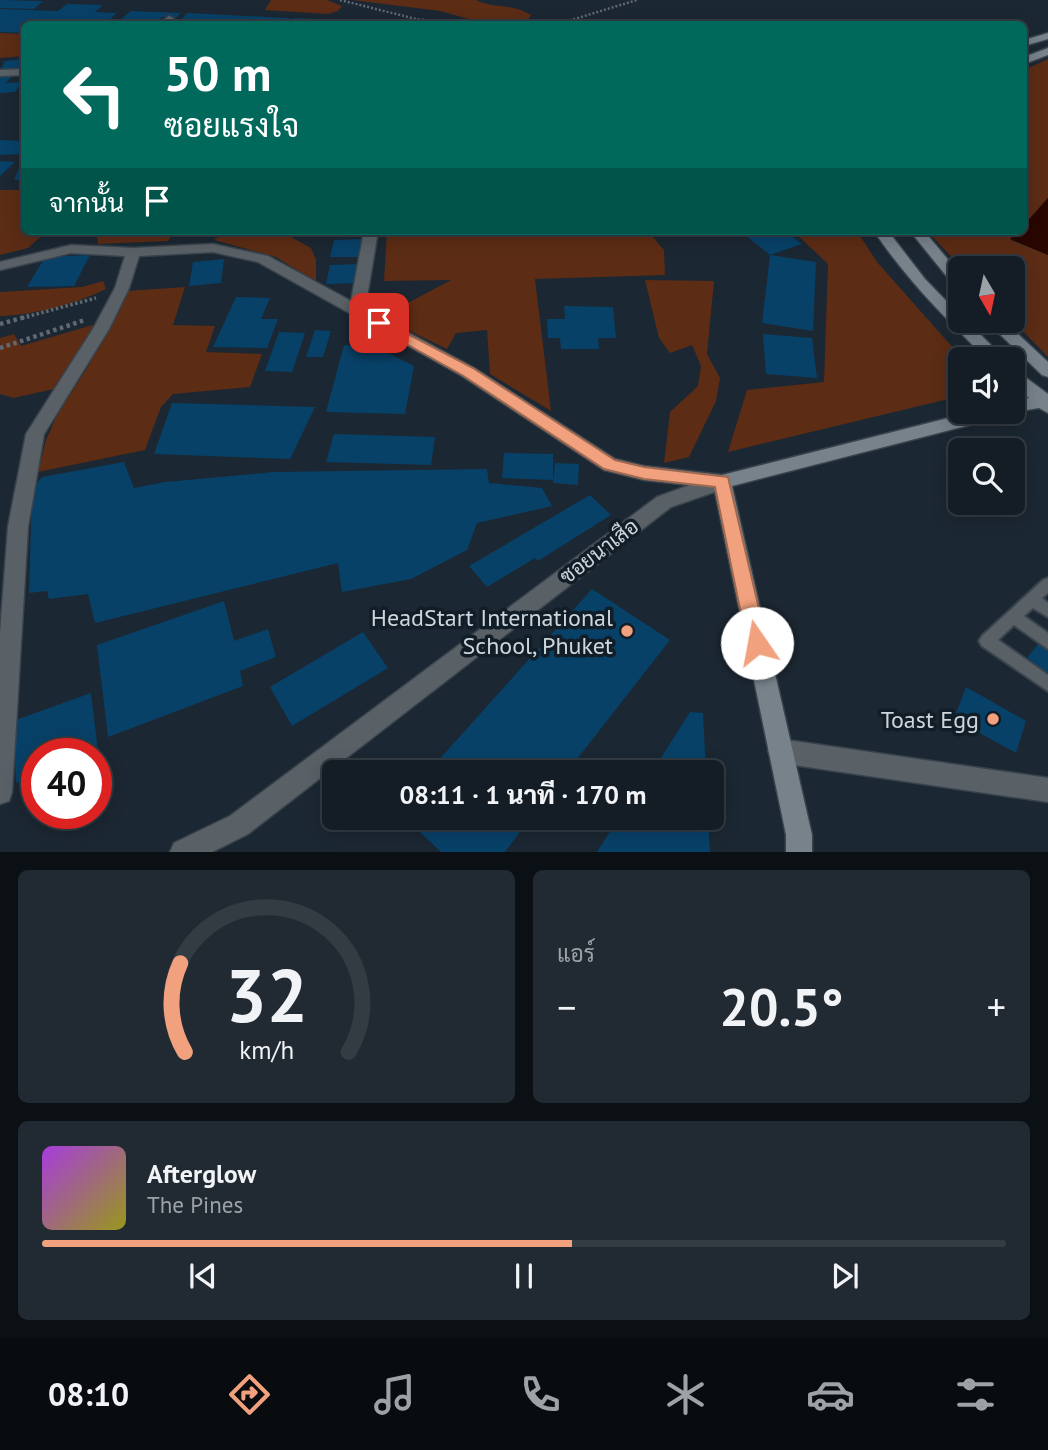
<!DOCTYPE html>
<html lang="th">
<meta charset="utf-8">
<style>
body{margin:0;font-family:"PT Sans",Sarabun,sans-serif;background:#212a32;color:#f1f3f6;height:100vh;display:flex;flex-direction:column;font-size:26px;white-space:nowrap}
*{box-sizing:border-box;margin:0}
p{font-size:23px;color:#9da2a7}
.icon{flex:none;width:38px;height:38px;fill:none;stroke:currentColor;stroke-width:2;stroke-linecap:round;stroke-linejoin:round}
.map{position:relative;height:852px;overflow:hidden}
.drawer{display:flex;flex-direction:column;gap:18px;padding:18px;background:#0b1015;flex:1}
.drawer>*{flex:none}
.hud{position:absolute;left:21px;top:21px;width:1006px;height:214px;border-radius:10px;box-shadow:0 4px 18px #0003,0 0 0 2px #333b43;background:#00695c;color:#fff;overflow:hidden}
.needle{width:46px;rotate:171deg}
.fabs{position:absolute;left:948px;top:256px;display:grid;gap:14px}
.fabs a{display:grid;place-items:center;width:77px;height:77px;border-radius:10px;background:#141d26;box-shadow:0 4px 18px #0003,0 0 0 2px #333b43;font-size:35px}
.speed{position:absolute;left:21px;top:738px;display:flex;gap:14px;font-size:35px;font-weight:700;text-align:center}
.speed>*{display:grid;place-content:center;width:91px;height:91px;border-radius:50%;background:#141d26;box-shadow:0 4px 18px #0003,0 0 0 2px #333b43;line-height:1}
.speed .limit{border:10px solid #d22;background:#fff;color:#111}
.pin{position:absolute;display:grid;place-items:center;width:60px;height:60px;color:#fff;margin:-30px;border-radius:14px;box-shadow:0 4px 10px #0006}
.me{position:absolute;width:77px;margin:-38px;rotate:348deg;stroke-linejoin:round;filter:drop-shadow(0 0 5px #0008)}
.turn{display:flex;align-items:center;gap:24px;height:147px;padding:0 28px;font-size:32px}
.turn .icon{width:91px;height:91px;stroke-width:2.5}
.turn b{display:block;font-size:49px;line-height:60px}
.then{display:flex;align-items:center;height:66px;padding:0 28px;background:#0003;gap:14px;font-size:26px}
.big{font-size:52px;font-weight:800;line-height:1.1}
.drawer .tile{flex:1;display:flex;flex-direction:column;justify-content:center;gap:10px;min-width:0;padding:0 24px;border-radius:10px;background:#212a32}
.drawer .dial{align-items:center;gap:0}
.dial svg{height:182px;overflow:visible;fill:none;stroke:#333b43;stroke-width:7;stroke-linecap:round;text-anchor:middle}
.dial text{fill:#f1f3f6;stroke:none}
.song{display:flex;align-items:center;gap:21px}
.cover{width:84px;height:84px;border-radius:10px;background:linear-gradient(135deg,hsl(280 70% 55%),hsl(60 70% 35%))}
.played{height:7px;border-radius:4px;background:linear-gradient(90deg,#f1a17d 55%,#333b43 55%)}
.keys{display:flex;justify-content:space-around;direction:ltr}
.heat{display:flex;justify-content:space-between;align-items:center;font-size:38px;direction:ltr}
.drawer .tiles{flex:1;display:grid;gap:18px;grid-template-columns:1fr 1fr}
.tile:last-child{grid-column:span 2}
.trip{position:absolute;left:322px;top:760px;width:402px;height:70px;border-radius:10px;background:#141d26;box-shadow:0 4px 18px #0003,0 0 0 2px #333b43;font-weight:800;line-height:70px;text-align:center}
.menu{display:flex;height:112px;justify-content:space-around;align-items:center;background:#080c0f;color:#9da2a7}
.menu .icon{width:49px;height:49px}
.menu .on{color:#f1a17d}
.menu b{font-size:32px;color:#f1f3f6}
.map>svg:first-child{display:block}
.green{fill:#5c2c15}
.water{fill:#290600}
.building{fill:#084168}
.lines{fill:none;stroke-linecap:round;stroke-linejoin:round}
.lane-casing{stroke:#38434d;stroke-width:4}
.street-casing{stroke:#38434d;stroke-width:3}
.secondary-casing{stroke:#38434d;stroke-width:3}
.path-far2{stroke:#5f6973;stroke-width:2.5;stroke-dasharray:2 2;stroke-linecap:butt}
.path-far1{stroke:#5f6973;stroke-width:3.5;stroke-dasharray:2.5 2.5;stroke-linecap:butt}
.path{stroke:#5f6973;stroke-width:4.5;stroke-dasharray:3.5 3.5;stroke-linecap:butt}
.lane{fill:#5a6166;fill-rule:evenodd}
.street{fill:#5a6166;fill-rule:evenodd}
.secondary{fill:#77828b;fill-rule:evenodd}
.route{fill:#f1a17d;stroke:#9d6951;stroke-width:2}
.poi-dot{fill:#f1a17d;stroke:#111e28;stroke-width:2.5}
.labels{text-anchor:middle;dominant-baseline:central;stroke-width:7;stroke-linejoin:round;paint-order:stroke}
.street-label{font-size:21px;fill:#ced6dd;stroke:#111e28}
.near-poi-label{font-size:24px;fill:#ced6dd;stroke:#111e28;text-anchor:end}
</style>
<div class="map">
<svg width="1048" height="852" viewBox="0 0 1048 852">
<rect width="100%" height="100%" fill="#1b2732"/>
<path class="green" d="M271 0H327L342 6 338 11 328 14 265 10Z
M352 0H476C497 10 510 2 531 15L525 24H487L440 11Z
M0 33 24 34V56L0 58Z
M1048 59V198L1024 225V70Z
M0 190H24V231H47L28 248 0 255Z
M97 231H174L168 241 98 244Z
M226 231H280L311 248 316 260V282L276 257 214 240Z
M387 231H648L664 250 665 275 535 279 551 411 490 374 487 330 456 333 447 349 389 321 402 306 451 280 384 281Z
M793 231H857L877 262 963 359 961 396 728 452 747 390 824 382 828 264Z
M927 231H1018L1011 240 1048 255V357L1012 320 1013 268H962Z
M645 280 714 281 707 354 720 378 716 401 689 457 664 463 670 412 698 386 701 366 692 345 670 353 659 338Z
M103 281 106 289C75 304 35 315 0 316V292L82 287Z
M185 287 173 325 215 326 206 352 262 354 250 387 173 394 161 407 145 450 38 472 46 440 57 415 89 365 126 291Z
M96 324 82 351 54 389 13 398 0 394V338L14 334 21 346Z"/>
<path class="water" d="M1048 198V255L1010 239 1018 231H1024V225Z"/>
<path class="building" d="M0 0 43 1 34 9 0 8Z
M67 4 103 5 95 12 117 13 105 24H24V33L0 32V9L58 11Z
M131 11 181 13 176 18 162 17 154 24H115Z
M187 13 289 18 284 24 178 23Z
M294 18 390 22 388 24H289Z
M24 59V70L0 71 5 61Z
M0 76H12L6 83 22 82 15 92 0 93Z
M0 140 24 141V154L0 155Z
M0 161 15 162 0 176Z
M22 162H24V179L14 180Z
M740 231H785L802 244 770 255Z
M364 239 361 257H330L334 240Z
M90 255 74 286 27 287 45 257Z
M770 255 816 262 813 331 762 323Z
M224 259 221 283 189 286 193 262Z
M361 264 358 283 326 284 330 265Z
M236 297 270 298 261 319H278L267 348 213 347Z
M564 306 613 307 616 338H598L599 349H561L560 338H548L547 319H565Z
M315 330 331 331 323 357H306Z
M279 332 305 333 292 372 265 371Z
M763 334 812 338 817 378 766 374Z
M344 345 375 346 414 366 405 414 326 412Z
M172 403 315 407 290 459 154 454Z
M334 434 435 437 431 465 326 462Z
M504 453 553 454V480L502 478Z
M124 462 134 488 165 482 274 472 487 469 489 483 542 488 552 506 477 523 467 550 411 579 342 592 338 563 95 623 88 594 49 599 47 591 29 593 32 489 42 477Z
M555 463 579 464 578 485 553 483Z
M590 495 611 515 538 561 535 558 487 587 469 566Z
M592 589 670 640 567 772H428Z
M224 601 234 641 268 629 276 657 240 671 243 686 108 737 97 645Z
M363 632 388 668 292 726 270 687Z
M1048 632V673L1027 658Z
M966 687 1026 721 1016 753 954 719Z
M91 693 98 752 91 754H37V775L16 783 13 721Z
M690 712 703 713 706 772H652Z
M404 817H531L505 852H441Z
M619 817H708L710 852H597Z"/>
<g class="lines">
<g class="lane-casing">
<path id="lane" d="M1048 578V593L1042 598 1048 603V617L1033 608 1024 616 1048 633V649L1014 625 998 640 1048 675V691L982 646 979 641 982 636 1043 580Z"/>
</g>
<g class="street-casing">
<path id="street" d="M169 16 174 19 168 24H159Z
M24 69V75L0 76V70Z
M364 231H378L365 309 474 368 615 459 644 466 722 475 729 477 731 482 729 487 671 507 248 834 212 852H170L174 843 230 816 657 497 690 485 644 480 604 470 462 376 258 262 213 252 139 256 129 288 109 329 44 434 28 527 12 792 9 801 0 804V633L8 527 26 434 93 329 115 288 125 256 71 253 0 270V262L71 245 133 248 213 244 268 256 351 301Z
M780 739 1048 778V802L780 763 772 759 768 751 772 743Z"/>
</g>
<g class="secondary-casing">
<path id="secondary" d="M1048 33V39L1024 46V40Z
M1048 48V55L1024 64V57Z
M874 231H888L925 279 961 316V320H966L1005 359H987C946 319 906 279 874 231Z
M910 231H924L961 275V289L956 288Z
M985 320H1003L1048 362V377L1042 375Z
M1013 368 1048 394V413L1039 408 1009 413 1001 417 732 486 812 835V852H786V835L713 482 715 477 722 475 976 411H1013V402L1029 398 1013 384Z"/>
</g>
<path class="path-far2" d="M340 0 416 19 464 24
M558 24 637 0"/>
<path class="path-far1" d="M22 318 96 298"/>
<path class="path" d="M0 324 29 316
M0 348 85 320"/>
<use href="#lane" class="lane"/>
<use href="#street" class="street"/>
<use href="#secondary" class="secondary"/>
</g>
<path class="route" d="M379 319 473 368 615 460 644 467 728 477 767 643 764 650 757 652 750 650 747 643 715 487 644 479 604 469 462 375 374 326V320Z"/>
<g class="poi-dot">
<circle cx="627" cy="631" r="7"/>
<circle cx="993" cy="719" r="7"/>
</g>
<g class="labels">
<g class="street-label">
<text transform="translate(599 551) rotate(-37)">ซอยนาเสือ</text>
</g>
<g class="near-poi-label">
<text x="613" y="617">HeadStart International<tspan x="613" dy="28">School, Phuket</tspan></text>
<text x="979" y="719">Toast Egg</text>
</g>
</g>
</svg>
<div class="fabs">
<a><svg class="needle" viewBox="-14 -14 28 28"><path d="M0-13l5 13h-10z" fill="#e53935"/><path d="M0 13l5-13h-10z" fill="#9da2a7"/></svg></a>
<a><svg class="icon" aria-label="sound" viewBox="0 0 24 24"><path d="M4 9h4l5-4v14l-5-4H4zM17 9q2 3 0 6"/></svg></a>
<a><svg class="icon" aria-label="search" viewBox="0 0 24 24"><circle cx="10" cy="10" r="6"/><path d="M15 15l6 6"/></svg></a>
</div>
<div class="speed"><div class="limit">40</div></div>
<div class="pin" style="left:379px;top:323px;background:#d93025"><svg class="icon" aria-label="arrive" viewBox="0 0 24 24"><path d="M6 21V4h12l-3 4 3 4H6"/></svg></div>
<svg class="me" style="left:757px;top:643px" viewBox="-20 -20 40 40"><circle r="19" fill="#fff"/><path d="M0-13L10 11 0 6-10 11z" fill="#f1a17d"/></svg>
<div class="trip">08:11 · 1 นาที · 170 m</div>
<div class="hud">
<div class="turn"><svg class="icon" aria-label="left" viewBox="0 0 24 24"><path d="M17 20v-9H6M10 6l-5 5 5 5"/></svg><div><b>50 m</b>ซอยแรงใจ</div></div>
<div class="then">จากนั้น<svg class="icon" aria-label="arrive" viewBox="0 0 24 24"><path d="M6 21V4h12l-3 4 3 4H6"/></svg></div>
</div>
</div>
<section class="drawer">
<div class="tiles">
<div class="tile dial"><svg viewBox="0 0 100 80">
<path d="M14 69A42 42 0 1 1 86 69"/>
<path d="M14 69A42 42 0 0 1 12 30" stroke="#f1a17d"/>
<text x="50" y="56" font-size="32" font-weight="700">32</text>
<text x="50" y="72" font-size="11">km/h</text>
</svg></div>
<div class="tile"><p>แอร์</p>
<div class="heat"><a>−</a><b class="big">20.5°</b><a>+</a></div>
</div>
<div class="tile">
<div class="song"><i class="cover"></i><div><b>Afterglow</b><p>The Pines</p></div></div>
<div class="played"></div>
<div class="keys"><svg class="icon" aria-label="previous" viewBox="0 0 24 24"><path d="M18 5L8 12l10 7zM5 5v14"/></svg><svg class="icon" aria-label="pause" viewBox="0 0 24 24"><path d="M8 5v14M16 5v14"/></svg><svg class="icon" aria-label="next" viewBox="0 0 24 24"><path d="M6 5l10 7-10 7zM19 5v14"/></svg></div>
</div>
</div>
</section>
<nav class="menu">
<b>08:10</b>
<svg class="icon on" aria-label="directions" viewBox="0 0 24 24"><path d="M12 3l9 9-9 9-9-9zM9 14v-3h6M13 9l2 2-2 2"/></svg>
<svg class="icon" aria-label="music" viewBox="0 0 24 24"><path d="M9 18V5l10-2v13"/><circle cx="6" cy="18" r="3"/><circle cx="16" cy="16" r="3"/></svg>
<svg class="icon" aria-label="phone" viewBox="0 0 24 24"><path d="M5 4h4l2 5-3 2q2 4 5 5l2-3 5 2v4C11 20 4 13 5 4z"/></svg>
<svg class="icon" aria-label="climate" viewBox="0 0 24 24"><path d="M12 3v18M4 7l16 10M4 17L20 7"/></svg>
<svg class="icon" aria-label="car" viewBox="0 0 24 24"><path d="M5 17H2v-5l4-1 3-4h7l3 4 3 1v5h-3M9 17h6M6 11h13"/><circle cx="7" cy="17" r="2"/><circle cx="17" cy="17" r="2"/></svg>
<svg class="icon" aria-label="filters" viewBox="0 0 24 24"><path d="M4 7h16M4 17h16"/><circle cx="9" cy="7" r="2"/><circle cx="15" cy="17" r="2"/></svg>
</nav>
